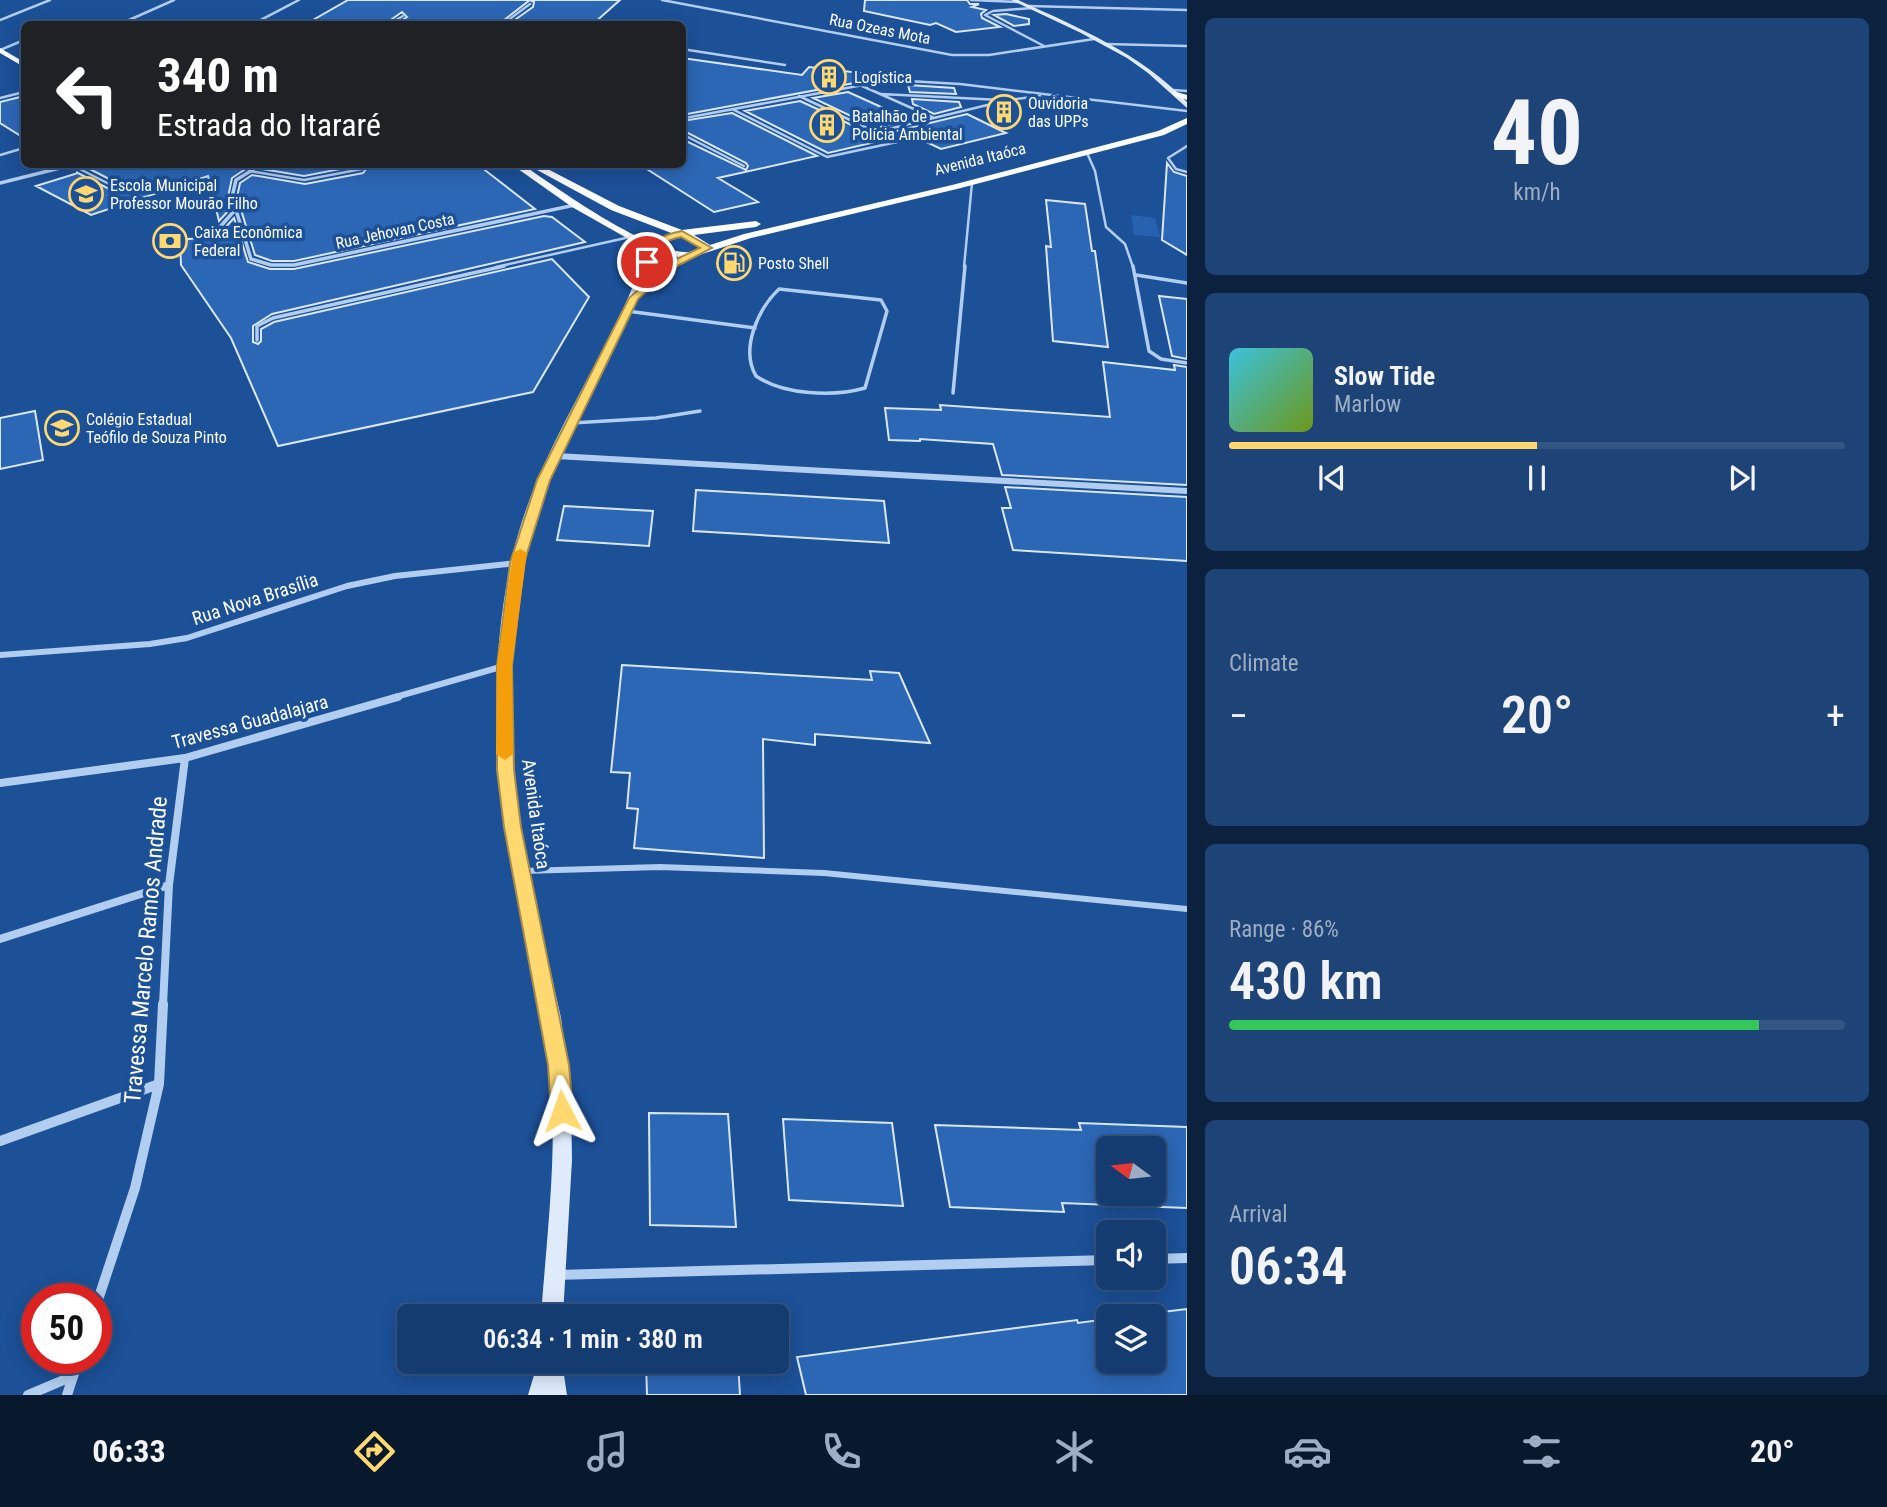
<!DOCTYPE html>
<meta charset="utf-8">
<style>
body{margin:0;font-family:"Roboto Condensed",sans-serif;background:#1e4376;color:#f1f3f6;height:100vh;display:flex;flex-direction:column;font-size:26px;white-space:nowrap}
*{box-sizing:border-box;margin:0}
p{font-size:23px;color:#9dadc3}
.icon{flex:none;width:38px;height:38px;fill:none;stroke:currentColor;stroke-width:2;stroke-linecap:round;stroke-linejoin:round}
.map{position:relative;flex:1;overflow:hidden}
.sheet{display:flex;flex-direction:column;gap:18px;padding:18px;background:#0c213e;width:700px}
.sheet>*{flex:none}
.banner{position:absolute;left:21px;top:21px;width:665px;height:147px;border-radius:10px;box-shadow:0 4px 18px #0003,0 0 0 2px #345684;background:#202124;color:#fff;overflow:hidden}
.needle{width:46px;rotate:285deg}
.fabs{position:absolute;left:1096px;top:1136px;display:grid;gap:14px}
.fabs a{display:grid;place-items:center;width:70px;height:70px;border-radius:10px;background:#153c71;box-shadow:0 4px 18px #0003,0 0 0 2px #345684;font-size:35px}
.speed{position:absolute;left:21px;top:1283px;display:flex;gap:14px;font-size:35px;font-weight:700;text-align:center}
.speed>*{display:grid;place-content:center;width:91px;height:91px;border-radius:50%;background:#153c71;box-shadow:0 4px 18px #0003,0 0 0 2px #345684;line-height:1}
.speed .limit{border:10px solid #d22;background:#fff;color:#111}
.pin{position:absolute;display:grid;place-items:center;width:60px;height:60px;color:#fff;margin:-30px;border:4px solid #fff;border-radius:50%;box-shadow:0 2px 7px #0007}
.me{position:absolute;width:77px;margin:-38px;rotate:356deg;stroke-linejoin:round;filter:drop-shadow(0 0 5px #0008)}
.turn{display:flex;align-items:center;gap:24px;height:147px;padding:0 21px;font-size:32px}
.turn .icon{width:91px;height:91px;stroke-width:2.5}
.turn b{display:block;font-size:49px;line-height:60px}
.big{font-size:52px;font-weight:600;line-height:1.1}
.sheet .tile{flex:1;display:flex;flex-direction:column;justify-content:center;gap:10px;min-width:0;padding:0 24px;border-radius:10px;background:#1e4376}
.sheet .dial{align-items:center;gap:0}
.dial b{font-size:91px;line-height:1}
.song{display:flex;align-items:center;gap:21px}
.cover{width:84px;height:84px;border-radius:10px;background:linear-gradient(135deg,hsl(190 70% 55%),hsl(80 70% 35%))}
.played{height:7px;border-radius:4px;background:linear-gradient(90deg,#ffd870 50%,#345684 50%)}
.keys{display:flex;justify-content:space-around;direction:ltr}
.heat{display:flex;justify-content:space-between;align-items:center;font-size:38px;direction:ltr}
.charge{height:10px;border-radius:5px;background:linear-gradient(90deg,#34c759 86%,#345684 0)}
.trip{position:absolute;left:397px;top:1304px;width:392px;height:70px;border-radius:10px;background:#153c71;box-shadow:0 4px 18px #0003,0 0 0 2px #345684;font-weight:600;line-height:70px;text-align:center}
.tab-bar{display:flex;height:112px;justify-content:space-around;align-items:center;background:#08182d;color:#9dadc3}
.tab-bar .icon{width:49px;height:49px}
.tab-bar .on{color:#ffd870}
.tab-bar b{font-size:32px;color:#f1f3f6}
main{display:flex;flex:1;min-height:0}
.map>svg:first-child{display:block}
.green{fill:#2662b0}
.building{fill:#2c67b5;stroke:#d8e7fb;stroke-width:2;fill-rule:evenodd}
.lines{fill:none;stroke-linecap:round;stroke-linejoin:round}
.lane-far2{stroke:#b1cdf0;stroke-width:2.5}
.lane-far1{stroke:#b1cdf0;stroke-width:3.5}
.lane{stroke:#b1cdf0;stroke-width:6}
.street-far5{stroke:#b1cdf0;stroke-width:2.5}
.street-far4{stroke:#b1cdf0;stroke-width:3.5}
.street-far3{stroke:#b1cdf0;stroke-width:5}
.street-far2{stroke:#b1cdf0;stroke-width:6}
.street-far1{stroke:#b1cdf0;stroke-width:8}
.street{stroke:#b1cdf0;stroke-width:10}
.secondary{fill:#dfebfb;fill-rule:evenodd}
.primary{fill:#fafcff;fill-rule:evenodd}
.route{fill:#ffd870;stroke:#a68c49;stroke-width:2}
.slow{fill:#f59e0b}
.labels{text-anchor:middle;dominant-baseline:central;stroke-width:7;stroke-linejoin:round;paint-order:stroke}
.far-street-label{font-size:16px;fill:#fff;stroke:#1c5097}
.far-poi-label{font-size:16px;fill:#fff;stroke:#1c5097;text-anchor:start}
.street-label{font-size:19px;fill:#fff;stroke:#1c5097}
.near-street-label{font-size:23px;fill:#fff;stroke:#1c5097}
</style>
<main>
<div class="map">
<svg width="1187" height="1395" viewBox="0 0 1187 1395">
<rect width="100%" height="100%" fill="#1c5097"/>
<path class="green" d="M1131 215 1155 218 1160 237 1134 235Z"/>
<path class="building" d="M348 0H620L593 24H509L533 7 534 2 530 0 499 24H396L407 17 402 12 385 24H306Z
M865 0H967L970 4H979L972 7 986 10 981 14 982 18 1000 27 956 32 936 23 930 25 864 11Z
M1006 14 1029 19V24L1014 26 994 15Z
M682 58 802 75 809 67 861 73 854 83 682 115Z
M908 85 954 88 956 94 910 92Z
M848 92 910 120 876 128 813 98Z
M24 96V138L0 123V102Z
M912 99 959 102 961 107 934 114 913 104Z
M800 101 884 140 828 153 745 111Z
M732 113 817 156 718 178 758 202 714 212 639 164H682V139L746 170 748 166 746 163 682 130V121Z
M967 114 1006 133 941 149 922 140 920 132 896 137 888 133Z
M1167 163 1174 172 1187 176V255L1162 240Z
M80 164H253L232 178 228 197 231 208 219 221 208 176 91 215 36 186 78 173 76 172 111 190 116 188 115 182Z
M266 164H477L535 209 294 261H272L255 255 237 197 240 183 252 175 305 184 363 173 366 169 361 165 304 176 262 169Z
M1046 200 1085 204 1092 251H1095L1108 347 1053 341 1046 246 1051 247Z
M544 216 552 217 585 242 272 314 253 326V342L258 344 261 341V329L274 322 552 259 589 297 533 392 278 446 231 338 181 265 180 240 208 237 214 240 222 235 221 232 234 218 248 262 270 269H294Z
M1159 296 1187 299V359L1172 356Z
M1103 362 1175 370 1174 365 1187 367V485L1002 475 993 444 920 439V441L889 440 885 408 941 410 940 405 1110 417Z
M35 411 43 460 0 469V418Z
M1005 487 1187 497V561L1013 550 1002 508H1011Z
M696 490 884 501 889 543 693 531Z
M564 506 653 511 649 546 557 540Z
M622 665 872 680 870 671 899 673 930 743 815 734V745L763 739 764 858 634 848 638 809 627 808 630 773 611 772Z
M649 1113 728 1114 736 1227 650 1225Z
M783 1119 892 1123 903 1206 789 1200Z
M1079 1123 1187 1127V1208L1062 1203 1064 1212 950 1207 935 1125 1081 1130ZM1108 1148H1153V1194H1108Z
M1187 1309V1395H806L797 1357 1077 1320 1078 1323 1108 1319V1362H1153V1316H1129Z
M646 1362H738L740 1395H647Z"/>
<g class="lines">
<path class="lane-far2" d="M1032 8 993 11 985 15 1044 46
M503 24 530 4
M682 49 785 65
M860 85 934 118
M881 94 1001 100
M732 109 827 157 897 142 799 96
M685 118 890 80 960 84 1187 111
M876 132 1008 100 1040 96
M682 134 744 166
M1187 146 1168 158 1176 169 1187 172
M1087 153 1095 171 1106 227 1125 244 1133 267
M0 155 24 148
M72 165 113 186
M249 171 304 180 362 169
M496 267 630 237
M964 267 972 183"/>
<path class="lane-far1" d="M1133 266 1149 351 1161 359 1187 363
M1136 275 1187 283
M779 289 881 300 887 311 865 388C833 397 784 395 756 376 740 349 758 309 779 289Z
M627 311 755 328
M257 340V326L273 318 504 266
M953 393 965 266
M572 423 656 418 700 411"/>
<path class="lane" d="M523 871 660 867 824 873 1187 909"/>
<path class="street-far5" d="M662 0 952 55H989L1094 39
M971 0 1019 2
M1028 6 1187 10
M0 20 50 0
M257 22 277 24
M66 24H103
M120 24 174 0
M253 24 299 0
M389 24 403 16
M1106 44 1187 46
M0 50 24 40
M1173 90 1187 91
M0 98 24 92"/>
<path class="street-far4" d="M262 164 236 180 232 197 251 259 271 265H294L575 205
M0 183 76 164
M212 236 235 210"/>
<path class="street-far3" d="M556 456 574 457"/>
<path class="street-far2" d="M556 456 1187 491
M0 655 150 644 187 638 347 586 395 576 518 563
M392 698 504 666"/>
<path class="street-far1" d="M0 783 185 758 398 697
M0 939 169 885
M163 1005 169 885 185 758"/>
<path class="street" d="M0 1141 159 1084
M1153 1259 1187 1258
M556 1275 1108 1260
M96 1306 135 1188 159 1084 163 1004
M28 1395 73 1376
M67 1395 79 1358"/>
<path class="secondary" d="M1011 0H1018C1079 28 1140 53 1187 102V108L1148 73 1127 58 1081 33Z
M652 245 656 248 643 286 669 263 684 254 691 256 638 297 548 482 533 522 523 563 517 601 511 679V717L516 795 528 871 561 1018 571 1098 572 1160 563 1316H541C547 1233 558 1150 550 1067 543 1001 524 936 512 871 494 770 489 663 511 562 529 478 575 405 613 330 627 303 637 276 648 248Z
M538 1362H562L567 1395H528Z"/>
<path class="primary" d="M0 48 24 62V67L0 53Z
M1173 91 1187 95V100L1173 95Z
M1187 118V124L1164 135 957 189 751 238 687 259 648 250 572 207 511 164H522C558 189 643 250 685 252 690 253 695 250 700 248L687 239 611 210 526 164H538L619 206 682 230 756 221 761 224 756 227 694 235 710 245 744 234 952 185 1158 131Z"/>
</g>
<path class="route" d="M682 231 712 248 675 267 638 299 550 480 524 563 512 666 514 770 521 827 569 1065 573 1111 570 1118 562 1121 555 1118 551 1111 548 1065 504 827 497 770V666L510 563 537 480 629 298 668 263 700 248 681 237C665 240 657 247 652 262L647 265 642 262C649 241 662 235 682 231Z"/>
<path class="slow" d="M520 549 527 553 512 666 513 754 505 760 496 754 497 666 513 553Z"/>
<defs>
<g id="building-ring" transform="scale(1.75)"><circle r="9.5" fill="#1c5097" stroke="#ffd870" stroke-width="1.5"/><path d="M-4-6H4V6H1V3H-1V6H-4ZM-2.5-4.3h1.7v1.8h-1.7ZM.8-4.3h1.7v1.8H.8ZM-2.5-1h1.7V.8h-1.7ZM.8-1h1.7V.8H.8Z" fill="#ffd870"/></g>
<g id="school-ring" transform="scale(1.75)"><circle r="9.5" fill="#1c5097" stroke="#ffd870" stroke-width="1.5"/><path d="M0-5L7-2L0 1L-7-2ZM-4 1L0 2.5L4 1V4Q0 6-4 4Z" fill="#ffd870"/></g>
<g id="bank-ring" transform="scale(1.75)"><circle r="9.5" fill="#1c5097" stroke="#ffd870" stroke-width="1.5"/><path d="M-6-4H6V4H-6ZM0-2.3a2.3 2.3 0 1 0 0 4.6a2.3 2.3 0 1 0 0-4.6Z" fill="#ffd870"/></g>
<g id="fuel-ring" transform="scale(1.75)"><circle r="9.5" fill="#1c5097" stroke="#ffd870" stroke-width="1.5"/><path d="M-5.5-6h7V0h2V4h1.3V-2.5L3-4.5l.8-.8L6-3V5H2.5V1h-1V6h-7ZM-4.2-4.7v3.2H.2V-4.7Z" fill="#ffd870"/></g>
</defs>
<g fill-rule="evenodd">
<use href="#building-ring" x="829" y="77"/>
<use href="#building-ring" x="1004" y="112"/>
<use href="#building-ring" x="827" y="125"/>
<use href="#school-ring" x="86" y="194"/>
<use href="#bank-ring" x="170" y="241"/>
<use href="#fuel-ring" x="734" y="263"/>
<use href="#school-ring" x="62" y="428"/>
</g>
<g class="labels">
<g class="far-street-label">
<text transform="translate(880 29) rotate(11)">Rua Ozeas Mota</text>
<text transform="translate(980 159) rotate(-14)">Avenida Itaóca</text>
<text transform="translate(395 231) rotate(-12)">Rua Jehovan Costa</text>
</g>
<g class="far-poi-label">
<text x="854" y="77">Logística</text>
<text x="1028" y="103">Ouvidoria<tspan x="1028" dy="18">das UPPs</tspan></text>
<text x="852" y="116">Batalhão de<tspan x="852" dy="18">Polícia Ambiental</tspan></text>
<text x="110" y="185">Escola Municipal<tspan x="110" dy="18">Professor Mourão Filho</tspan></text>
<text x="194" y="232">Caixa Econômica<tspan x="194" dy="18">Federal</tspan></text>
<text x="758" y="263">Posto Shell</text>
<text x="86" y="419">Colégio Estadual<tspan x="86" dy="18">Teófilo de Souza Pinto</tspan></text>
</g>
<g class="street-label">
<text transform="translate(255 599) rotate(-18)">Rua Nova Brasília</text>
<text transform="translate(250 722) rotate(-15)">Travessa Guadalajara</text>
<text transform="translate(536 814) rotate(82)">Avenida Itaóca</text>
</g>
<g class="near-street-label">
<text transform="translate(146 950) rotate(-85)">Travessa Marcelo Ramos Andrade</text>
</g>
</g>
</svg>
<div class="fabs">
<a><svg class="needle" viewBox="-14 -14 28 28"><path d="M0-13l5 13h-10z" fill="#e53935"/><path d="M0 13l5-13h-10z" fill="#9dadc3"/></svg></a>
<a><svg class="icon" aria-label="sound" viewBox="0 0 24 24"><path d="M4 9h4l5-4v14l-5-4H4zM17 9q2 3 0 6"/></svg></a>
<a><svg class="icon" aria-label="layers" viewBox="0 0 24 24"><path d="M12 4l9 5-9 5-9-5zM3 14l9 5 9-5"/></svg></a>
</div>
<div class="speed"><div class="limit">50</div></div>
<div class="pin" style="left:647px;top:262px;background:#d93025"><svg class="icon" aria-label="arrive" viewBox="0 0 24 24"><path d="M6 21V4h12l-3 4 3 4H6"/></svg></div>
<svg class="me" style="left:562px;top:1111px" viewBox="-20 -20 40 40"><path d="M0-17L14 15 0 8-14 15z" fill="#ffd870" stroke="#fff" stroke-width="4"/></svg>
<div class="trip">06:34 · 1 min · 380 m</div>
<div class="banner">
<div class="turn"><svg class="icon" aria-label="left" viewBox="0 0 24 24"><path d="M17 20v-9H6M10 6l-5 5 5 5"/></svg><div><b>340 m</b>Estrada do Itararé</div></div>
</div>
</div>
<section class="sheet">
<div class="tile dial"><b>40</b><p>km/h</p></div>
<div class="tile">
<div class="song"><i class="cover"></i><div><b>Slow Tide</b><p>Marlow</p></div></div>
<div class="played"></div>
<div class="keys"><svg class="icon" aria-label="previous" viewBox="0 0 24 24"><path d="M18 5L8 12l10 7zM5 5v14"/></svg><svg class="icon" aria-label="pause" viewBox="0 0 24 24"><path d="M8 5v14M16 5v14"/></svg><svg class="icon" aria-label="next" viewBox="0 0 24 24"><path d="M6 5l10 7-10 7zM19 5v14"/></svg></div>
</div>
<div class="tile"><p>Climate</p>
<div class="heat"><a>−</a><b class="big">20°</b><a>+</a></div>
</div>
<div class="tile"><p>Range · 86%</p><b class="big">430 km</b><div class="charge"></div></div>
<div class="tile"><p>Arrival</p><b class="big">06:34</b></div>
</section>
</main>
<nav class="tab-bar">
<b>06:33</b>
<svg class="icon on" aria-label="directions" viewBox="0 0 24 24"><path d="M12 3l9 9-9 9-9-9zM9 14v-3h6M13 9l2 2-2 2"/></svg>
<svg class="icon" aria-label="music" viewBox="0 0 24 24"><path d="M9 18V5l10-2v13"/><circle cx="6" cy="18" r="3"/><circle cx="16" cy="16" r="3"/></svg>
<svg class="icon" aria-label="phone" viewBox="0 0 24 24"><path d="M5 4h4l2 5-3 2q2 4 5 5l2-3 5 2v4C11 20 4 13 5 4z"/></svg>
<svg class="icon" aria-label="climate" viewBox="0 0 24 24"><path d="M12 3v18M4 7l16 10M4 17L20 7"/></svg>
<svg class="icon" aria-label="car" viewBox="0 0 24 24"><path d="M5 17H2v-5l4-1 3-4h7l3 4 3 1v5h-3M9 17h6M6 11h13"/><circle cx="7" cy="17" r="2"/><circle cx="17" cy="17" r="2"/></svg>
<svg class="icon" aria-label="filters" viewBox="0 0 24 24"><path d="M4 7h16M4 17h16"/><circle cx="9" cy="7" r="2"/><circle cx="15" cy="17" r="2"/></svg>
<b>20°</b>
</nav>
